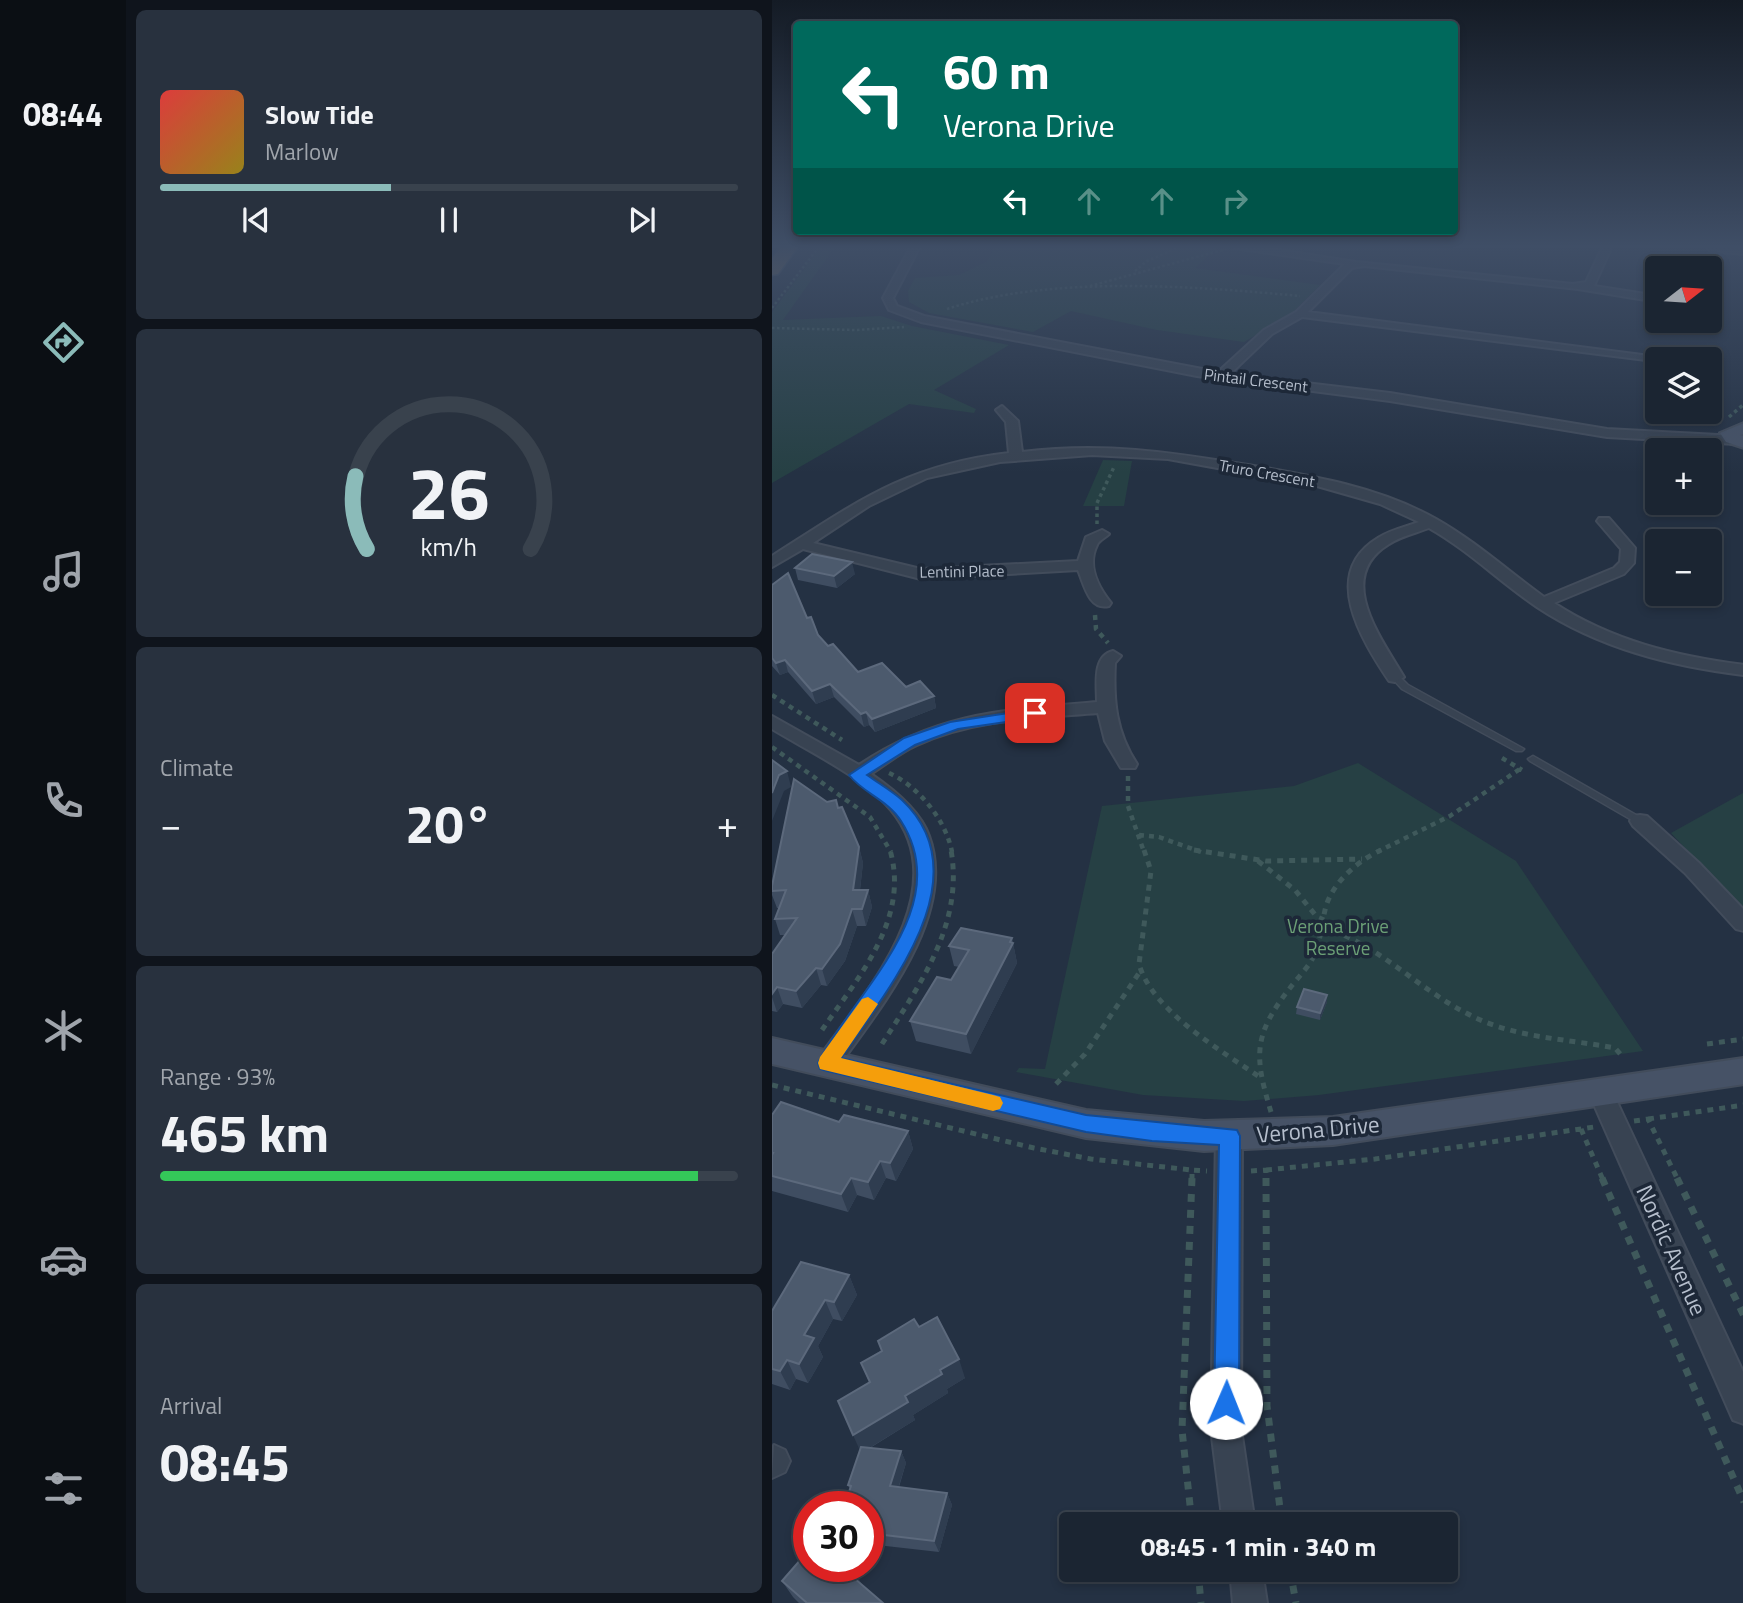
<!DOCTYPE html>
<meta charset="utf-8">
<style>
body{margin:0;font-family:"Titillium Web",sans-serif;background:#28313e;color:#f1f3f6;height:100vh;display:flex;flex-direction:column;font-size:26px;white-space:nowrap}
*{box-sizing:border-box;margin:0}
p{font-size:23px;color:#a0a5ac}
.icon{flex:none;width:38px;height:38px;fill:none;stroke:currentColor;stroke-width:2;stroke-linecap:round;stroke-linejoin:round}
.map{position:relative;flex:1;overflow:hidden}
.sheet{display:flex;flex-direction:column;gap:10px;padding:10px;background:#0f141c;width:646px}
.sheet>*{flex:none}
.guide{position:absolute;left:21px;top:21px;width:665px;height:214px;border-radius:7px;box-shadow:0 4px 10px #0003,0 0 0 2px #39424d;background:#00695c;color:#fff;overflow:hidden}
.needle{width:46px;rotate:73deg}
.buttons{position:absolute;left:873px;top:256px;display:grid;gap:14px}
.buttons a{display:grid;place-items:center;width:77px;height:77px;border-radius:7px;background:#1b2532;box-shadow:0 4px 10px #0003,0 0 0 2px #39424d;font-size:35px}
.speed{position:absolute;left:21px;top:1491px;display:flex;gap:14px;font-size:35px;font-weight:700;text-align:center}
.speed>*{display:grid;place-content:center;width:91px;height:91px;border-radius:50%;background:#1b2532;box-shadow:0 4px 10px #0003,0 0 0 2px #39424d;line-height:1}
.speed .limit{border:10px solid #d22;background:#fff;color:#111}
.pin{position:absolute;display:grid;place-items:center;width:60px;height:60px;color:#fff;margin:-30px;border-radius:14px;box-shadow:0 4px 10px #0006}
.me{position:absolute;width:77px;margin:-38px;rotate:1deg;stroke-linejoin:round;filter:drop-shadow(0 0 5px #0008)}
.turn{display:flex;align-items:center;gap:24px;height:147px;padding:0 35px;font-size:32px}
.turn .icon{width:91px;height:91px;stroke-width:2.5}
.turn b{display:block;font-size:49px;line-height:60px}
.lanes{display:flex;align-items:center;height:66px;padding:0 35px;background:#0003;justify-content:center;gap:35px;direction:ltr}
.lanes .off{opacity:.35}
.big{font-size:52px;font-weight:700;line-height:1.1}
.sheet .widget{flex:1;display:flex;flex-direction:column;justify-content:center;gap:10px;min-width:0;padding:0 24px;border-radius:10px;background:#28313e}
.sheet .dial{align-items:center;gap:0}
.dial svg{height:182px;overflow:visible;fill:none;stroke:#39424d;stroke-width:7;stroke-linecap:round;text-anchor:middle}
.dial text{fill:#f1f3f6;stroke:none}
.song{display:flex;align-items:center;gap:21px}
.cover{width:84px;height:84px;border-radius:10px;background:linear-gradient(135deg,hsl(0 70% 55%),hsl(50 70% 35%))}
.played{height:7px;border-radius:4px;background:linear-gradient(90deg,#8bbbb9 40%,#39424d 40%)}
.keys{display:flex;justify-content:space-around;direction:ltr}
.heat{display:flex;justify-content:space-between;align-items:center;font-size:38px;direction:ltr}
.charge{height:10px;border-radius:5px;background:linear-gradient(90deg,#34c759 93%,#39424d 0)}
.trip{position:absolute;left:287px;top:1512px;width:399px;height:70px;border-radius:7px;background:#1b2532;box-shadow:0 4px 10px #0003,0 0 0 2px #39424d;font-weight:700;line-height:70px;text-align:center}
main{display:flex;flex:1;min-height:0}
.menu{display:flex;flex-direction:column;width:126px;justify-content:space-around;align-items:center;background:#0b0f14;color:#a0a5ac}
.menu .icon{width:49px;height:49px}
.menu .selected{color:#8bbbb9}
.menu b{font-size:32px;color:#f1f3f6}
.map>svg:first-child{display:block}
.green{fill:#264044}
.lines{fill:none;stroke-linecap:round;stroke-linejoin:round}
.lane-casing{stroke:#424c5b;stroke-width:3}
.street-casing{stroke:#424c5b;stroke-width:4}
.secondary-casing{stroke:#424c5b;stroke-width:4}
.highway-casing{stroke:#434e5c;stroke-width:3}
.path-far4{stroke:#3f595b;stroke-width:2.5;stroke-dasharray:2.5 2.5;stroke-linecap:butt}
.path-far3{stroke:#3f595b;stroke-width:3.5;stroke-dasharray:3.5 3.5;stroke-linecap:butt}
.path-far2{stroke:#3f595b;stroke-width:4.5;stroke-dasharray:5 5;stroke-linecap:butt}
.path-far1{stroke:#3f595b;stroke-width:5;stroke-dasharray:6 6;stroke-linecap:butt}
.path{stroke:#3f595b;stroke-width:7;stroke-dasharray:8 8;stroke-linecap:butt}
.lane{fill:#384352;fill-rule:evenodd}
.street{fill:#384352;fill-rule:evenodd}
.secondary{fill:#465266;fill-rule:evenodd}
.highway{fill:#796a55;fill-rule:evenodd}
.wall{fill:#3f4d61}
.shaded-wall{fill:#2f3d50}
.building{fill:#4c5a6d;stroke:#5c697c;stroke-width:2}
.route{fill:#1a73e8;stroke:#114b97;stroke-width:2}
.slow{fill:#f59e0b}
.labels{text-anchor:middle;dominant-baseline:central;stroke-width:7;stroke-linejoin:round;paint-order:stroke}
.far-street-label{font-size:16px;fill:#b5becc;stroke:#1d2838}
.park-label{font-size:19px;fill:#6b9f76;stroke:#1d2838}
.near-street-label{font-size:23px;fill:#b5becc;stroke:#1d2838}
</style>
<main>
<nav class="menu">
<b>08:44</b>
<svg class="icon selected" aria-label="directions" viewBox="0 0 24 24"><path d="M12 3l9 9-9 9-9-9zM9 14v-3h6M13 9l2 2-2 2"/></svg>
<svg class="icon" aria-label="music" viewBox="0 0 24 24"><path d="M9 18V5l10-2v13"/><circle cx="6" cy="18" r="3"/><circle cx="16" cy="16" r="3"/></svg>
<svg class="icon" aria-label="phone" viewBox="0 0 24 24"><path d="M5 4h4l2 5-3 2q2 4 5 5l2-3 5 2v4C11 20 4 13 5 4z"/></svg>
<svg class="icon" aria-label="climate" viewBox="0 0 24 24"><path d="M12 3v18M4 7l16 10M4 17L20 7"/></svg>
<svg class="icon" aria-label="car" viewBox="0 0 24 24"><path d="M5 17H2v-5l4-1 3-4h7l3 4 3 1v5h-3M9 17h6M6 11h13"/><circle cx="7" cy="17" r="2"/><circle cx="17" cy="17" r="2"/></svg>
<svg class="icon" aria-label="filters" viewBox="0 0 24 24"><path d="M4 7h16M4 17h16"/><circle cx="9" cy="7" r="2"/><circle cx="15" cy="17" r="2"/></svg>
</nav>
<section class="sheet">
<div class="widget">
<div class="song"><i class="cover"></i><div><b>Slow Tide</b><p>Marlow</p></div></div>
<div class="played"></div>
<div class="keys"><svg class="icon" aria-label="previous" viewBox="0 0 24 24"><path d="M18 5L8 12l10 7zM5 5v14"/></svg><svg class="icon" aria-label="pause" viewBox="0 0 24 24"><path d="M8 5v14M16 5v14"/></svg><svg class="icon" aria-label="next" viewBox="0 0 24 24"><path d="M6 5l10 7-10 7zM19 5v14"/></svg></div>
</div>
<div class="widget dial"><svg viewBox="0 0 100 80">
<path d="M14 69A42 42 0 1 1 86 69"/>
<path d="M14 69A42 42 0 0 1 9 37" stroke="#8bbbb9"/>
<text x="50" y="56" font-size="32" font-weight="700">26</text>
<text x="50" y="72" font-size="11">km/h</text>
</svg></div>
<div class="widget"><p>Climate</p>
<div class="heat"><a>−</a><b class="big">20°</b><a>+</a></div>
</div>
<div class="widget"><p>Range · 93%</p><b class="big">465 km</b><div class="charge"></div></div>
<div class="widget"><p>Arrival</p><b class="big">08:45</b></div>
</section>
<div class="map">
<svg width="972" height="1603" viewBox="0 0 972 1603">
<rect width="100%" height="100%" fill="#243143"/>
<path class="green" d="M48 248H62L11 320 109 316 140 326 237 345 162 390 204 409 202 413 137 404 0 483V312Z
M222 248H445L423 268 548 285 518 315 472 342 385 330 299 311 261 332 157 313 137 302 136 291 143 278 187 275 216 261Z
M331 460 360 461 352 506H311Z
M586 763 744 861 871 1051 547 1095 472 1101 371 1095 244 1072 247 1068 273 1069 330 806 522 786Z
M971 793V910L899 833Z"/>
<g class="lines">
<g class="lane-casing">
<path id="lane" d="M623 674 626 675 636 685 752 749 750 751H744L630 689 619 677Z
M761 756 871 819 873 821 868 824 865 823 758 761 756 759Z"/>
</g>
<g class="street-casing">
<path id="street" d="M138 248H147L121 298 125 306 152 316 446 372 492 330 524 312 573 264 462 248H494L584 262 801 284 814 282 830 248H839L822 286 886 296V302L806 289 592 266 580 268 536 312 878 356 882 357V361L530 317 500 334 458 374 618 393 835 429 964 436 970 440 964 444 835 437 618 401 425 376 149 322 117 310 111 298Z
M935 248 969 249 972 254 939 251Z
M230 406 246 421 250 452C332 442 396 452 476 465 541 476 607 487 664 519 703 541 736 571 772 597L842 568 848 562 849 549 825 521 827 518H837L863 548 862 563 852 574 782 603C840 641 904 656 972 665V675C898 666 827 648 765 607 728 582 696 550 657 528 644 533 629 536 617 544 562 577 609 638 632 677L623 682 617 681C589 639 548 573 606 538 618 530 633 527 647 522L608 504 545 486 396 459 320 455 228 462 155 478 97 506 41 543 149 569 306 561 314 537 330 530 337 534C333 538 327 540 325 545 315 565 326 587 339 603L337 606C317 611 312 584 306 570L149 579 31 549 0 567V556C85 502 133 465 237 453L234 422 224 410Z
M341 651 349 656 343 663C341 701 344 732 365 764L363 768H349L333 741 326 713C266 718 201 719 145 745 129 752 114 764 99 774 121 789 148 810 157 836 186 915 108 1008 64 1070L56 1073 48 1070 44 1063 48 1056C95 991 185 889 119 810 93 778 36 751 0 729V716L87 765C166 712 233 710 325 702 325 685 320 656 341 651Z
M868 815 875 816 927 863 972 910V931L964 929 913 873 861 826 858 821 861 816Z
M828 1081 837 1084 840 1091 972 1374V1424L961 1420 816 1091 819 1084Z
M457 1125 466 1128 470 1136 469 1429 483 1524H451L439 1429 444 1136 448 1128Z
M2 1445 13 1450 18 1461 13 1472 0 1478Z
M458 1570H490L495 1603H461Z"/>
</g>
<g class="secondary-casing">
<path id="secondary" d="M972 423V434L968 435 972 436V448L954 442 948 433Z
M0 1038 314 1110 432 1121 561 1117 972 1058V1084L561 1145 432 1151 314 1138 0 1064Z"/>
</g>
<g class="highway-casing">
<path id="highway" d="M8 248H25L6 274 0 275V258Z"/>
</g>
<path class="path-far4" d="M363 271 375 261 405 248
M318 286 454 249
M0 308 46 248
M175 309C279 275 420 286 528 296
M0 328 84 330 132 327
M891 353 901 356"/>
<path class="path-far3" d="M957 417 972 404
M325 524V503L342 467"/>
<path class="path-far2" d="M323 615 324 629 336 643
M0 695 70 740
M0 747 98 817 119 852
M730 758 750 770
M117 773C146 786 174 820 180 852
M356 776V806L372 852
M367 835 387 837 429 852
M605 852 678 816 748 769"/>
<path class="path-far1" d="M372 850 379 871 367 964C380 1011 450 1051 489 1078
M422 850 494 861 590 859
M486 861 523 890 545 917 552 920
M550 927C609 945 647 991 702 1017 745 1038 796 1039 843 1048L850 1056
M50 1030C87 976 138 919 118 850
M110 1044C148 984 192 924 179 850
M935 1044 972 1039
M284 1084 313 1054 367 973
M0 1085 262 1148 319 1159 420 1170
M499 1112C482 1056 481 1035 518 988 526 977 539 965 543 953 549 939 550 921 554 906 562 881 586 861 609 850
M876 1119 972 1105
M862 1121 876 1119 906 1180
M809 1129 831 1180
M494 1170 603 1159 822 1127
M479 1171 494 1170V1180
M420 1180V1170L435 1171"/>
<path class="path" d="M420 1178 410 1430 420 1524
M494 1178 495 1406 510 1524
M830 1178 972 1502
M905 1178 972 1316
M426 1570 429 1603
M518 1570 524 1603"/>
<use href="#lane" class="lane"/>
<use href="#street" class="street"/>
<use href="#secondary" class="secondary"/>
<use href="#highway" class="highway"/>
</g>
<path class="wall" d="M23 568 83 574 65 588 26 580Z
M0 585 35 618 46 635 56 646 86 672 162 696 164 708 103 732 97 725 92 727 62 697 44 704 16 672 8 675 0 666Z
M55 802 66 808 87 847 91 863 88 890H96L100 907 94 926H85L73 961 55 986 49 985 30 1008 11 1004 5 1012 0 1011V954L13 935H8L3 919 7 908H5L0 895V886Z
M240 938 245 963 199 1054 144 1041 138 1021 179 980 187 967 182 966 177 946Z
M555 995V1002L548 1020 524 1014 525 1007Z
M0 1115 67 1122 136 1131 141 1149 124 1181 114 1178 102 1200 85 1195 76 1212 0 1191Z
M77 1275 85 1295 70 1321 61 1319 46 1346 51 1357 36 1383 24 1379 18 1390 0 1384V1311Z
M147 1327 193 1378 175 1389 176 1393 141 1415 143 1420 98 1448 129 1451 134 1463 127 1487 175 1493 180 1505 167 1552 96 1544V1507L78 1489 76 1485 88 1450 97 1382 89 1363Z
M10 1581 89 1583V1584L111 1603H27L21 1597Z"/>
<path class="shaded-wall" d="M80 562 83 574 65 588 62 576Z
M13 660 16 672 8 675 4 663Z
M58 684 62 697 44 704 40 691Z
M162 696 164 708 103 732 100 719Z
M94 712 97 725 92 727 89 714Z
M15 771 19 787 12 791 0 821V793L7 775Z
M87 847 91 863 86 907 81 890Z
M96 890 100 907 94 926 90 909Z
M80 909 85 926 73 961 55 986 50 969Z
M240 938 245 963 199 1054 194 1034Z
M44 968 49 985 30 1008 24 991Z
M5 987 11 1004 5 1012 0 997V994Z
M555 995V1002L548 1020V1013Z
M136 1131 141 1149 124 1181 118 1163Z
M108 1161 114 1178 102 1200 96 1182Z
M79 1178 85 1195 76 1212 69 1194Z
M77 1275 85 1295 70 1321 62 1302Z
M53 1300 61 1319 46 1346 51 1357 36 1383 27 1364 32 1335Z
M187 1359 193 1378 175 1389 176 1393 141 1415 143 1420 89 1453 81 1435 168 1370Z
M15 1360 24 1379 18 1390 8 1371Z
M129 1451 134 1463 123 1498 118 1486Z
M175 1493 180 1505 167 1552 162 1541Z
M81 1566 89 1583 84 1589 75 1572Z"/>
<path class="building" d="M40 554 80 562 62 576 23 568Z
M16 573 35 618 39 617 46 635 56 646 61 644 86 672 110 663 134 687 148 681 162 696 100 719 94 712 89 714 58 684 40 691 13 660 4 663 0 658V585Z
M0 760 15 771 7 775 0 793Z
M22 779 55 802 64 800 66 808 70 807 87 847 81 890H96L90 909H80L68 944 50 969 44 968 24 991 5 987 0 994V954L25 918 3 919 14 890 0 891V886Z
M189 928 240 938 238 942 241 943 194 1034 138 1021 165 977 179 980 197 950 177 946Z
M532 989 555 995 548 1013 525 1007Z
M9 1102 67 1122 72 1115 136 1131 118 1163 108 1161 96 1182 79 1178 69 1194 0 1176V1155L1 1153H0V1115Z
M29 1262 77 1275 62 1302 53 1300 32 1335 42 1338 27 1364 15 1360 8 1371 0 1369V1311Z
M165 1317 187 1359 168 1370 170 1374 133 1396 136 1402 81 1435 66 1401 98 1382 89 1363 110 1351 106 1341 142 1319 147 1327Z
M89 1447 129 1451 118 1486 175 1493 162 1541 96 1533V1507H72L79 1486 76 1485Z
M37 1550V1566H80L75 1572 111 1603H35L10 1581Z"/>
<linearGradient id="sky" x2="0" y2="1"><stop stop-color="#141b25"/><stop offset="0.52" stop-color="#3f4e66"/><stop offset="1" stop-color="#3f4e66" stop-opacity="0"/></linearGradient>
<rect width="972" height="473" fill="url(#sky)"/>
<path class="route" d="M263 709 268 710V717L186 729 143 745 95 775C106 783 120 791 130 800 212 877 114 991 69 1058L314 1115 465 1130 468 1136 467 1403 463 1412 454 1416 445 1412 442 1403 447 1145 380 1141 314 1132 55 1071 48 1069 46 1063C82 992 185 908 129 821 116 800 91 793 77 775L132 738 178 722Z"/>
<path class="slow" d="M96 997 106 1004 69 1058 221 1095 228 1097 231 1103 228 1109 221 1111 48 1069 46 1063 48 1057 90 999Z"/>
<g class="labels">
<g class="far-street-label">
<text transform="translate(484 380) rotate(7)">Pintail Crescent</text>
<text transform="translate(495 473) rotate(10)">Truro Crescent</text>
<text transform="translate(190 571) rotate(-1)">Lentini Place</text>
</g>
<g class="park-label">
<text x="566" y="925">Verona Drive<tspan x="566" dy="22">Reserve</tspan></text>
</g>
<g class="near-street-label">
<text transform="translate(546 1129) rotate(-5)">Verona Drive</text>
<text transform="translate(900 1250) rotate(66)">Nordic Avenue</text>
</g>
</g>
</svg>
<div class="buttons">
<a><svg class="needle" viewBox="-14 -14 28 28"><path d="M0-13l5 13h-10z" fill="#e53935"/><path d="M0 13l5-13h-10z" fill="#a0a5ac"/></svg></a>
<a><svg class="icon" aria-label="layers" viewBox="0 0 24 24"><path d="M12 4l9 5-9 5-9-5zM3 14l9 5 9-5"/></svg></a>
<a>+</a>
<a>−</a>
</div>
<div class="speed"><div class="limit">30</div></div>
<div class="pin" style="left:263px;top:713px;background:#d93025"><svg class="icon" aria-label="arrive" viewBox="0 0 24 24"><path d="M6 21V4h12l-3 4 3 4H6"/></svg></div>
<svg class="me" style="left:454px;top:1403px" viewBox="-20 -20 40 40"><circle r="19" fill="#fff"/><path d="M0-13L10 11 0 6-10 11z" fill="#1a73e8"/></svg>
<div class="trip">08:45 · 1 min · 340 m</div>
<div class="guide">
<div class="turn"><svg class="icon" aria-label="left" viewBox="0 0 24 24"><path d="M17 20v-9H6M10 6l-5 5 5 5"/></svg><div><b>60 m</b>Verona Drive</div></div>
<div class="lanes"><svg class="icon" aria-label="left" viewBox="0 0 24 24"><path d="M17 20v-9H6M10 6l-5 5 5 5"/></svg><svg class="icon off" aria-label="ahead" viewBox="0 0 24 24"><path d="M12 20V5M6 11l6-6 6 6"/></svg><svg class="icon off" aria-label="ahead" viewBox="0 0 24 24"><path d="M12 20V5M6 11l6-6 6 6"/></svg><svg class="icon off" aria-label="right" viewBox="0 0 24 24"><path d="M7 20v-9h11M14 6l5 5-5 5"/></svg></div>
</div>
</div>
</main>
